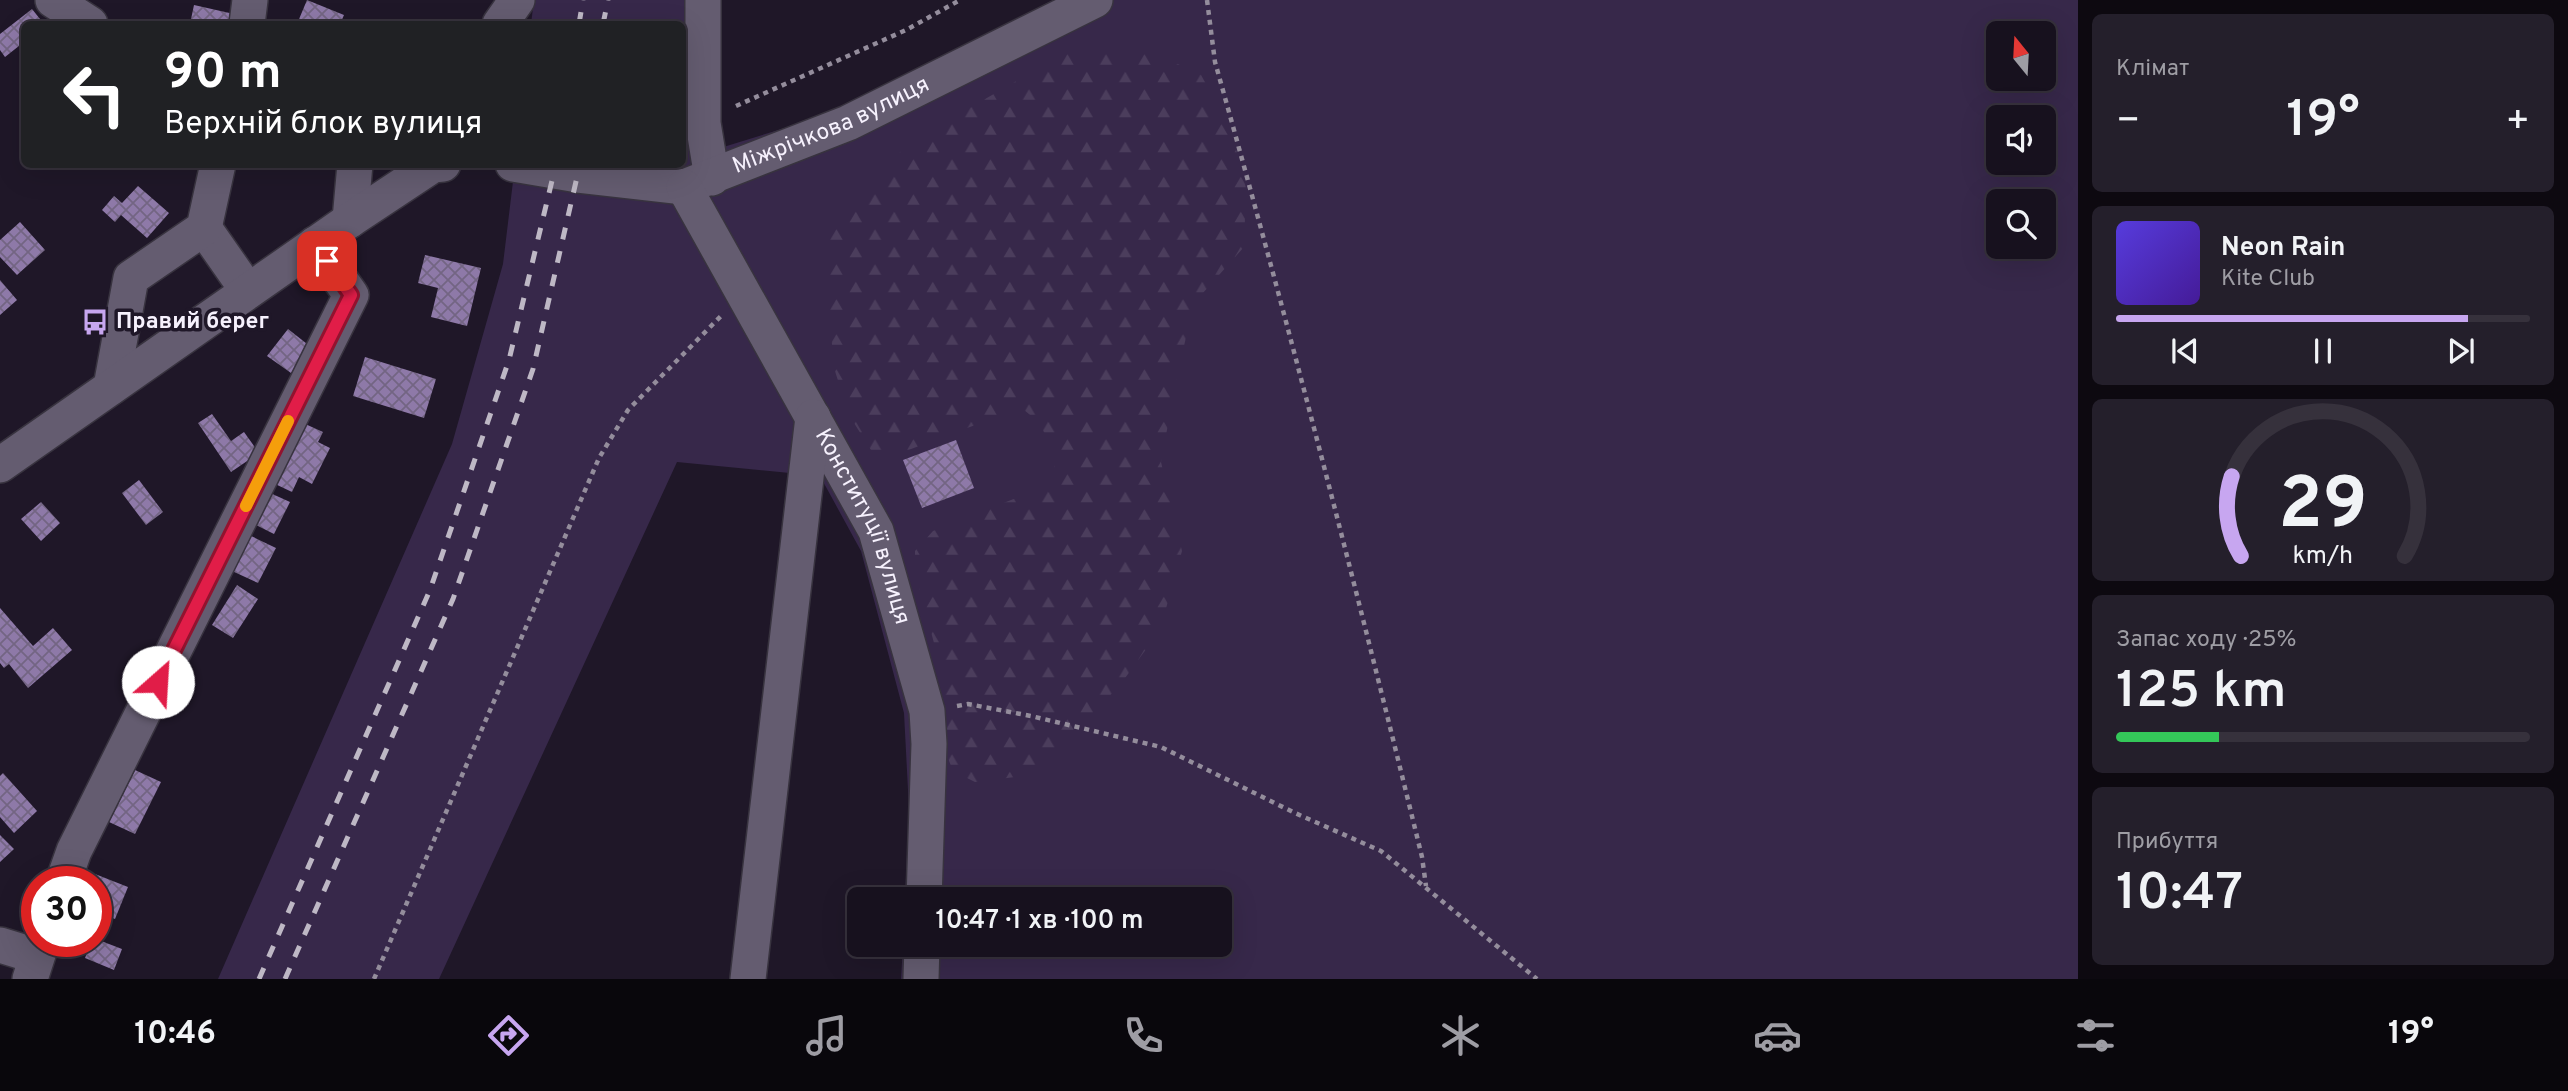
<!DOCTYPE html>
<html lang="uk">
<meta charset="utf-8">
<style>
body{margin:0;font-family:Overpass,sans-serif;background:#241f2b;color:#f1f3f6;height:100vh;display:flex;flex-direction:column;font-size:26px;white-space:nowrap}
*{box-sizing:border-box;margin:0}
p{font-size:23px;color:#9e9da4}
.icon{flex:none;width:38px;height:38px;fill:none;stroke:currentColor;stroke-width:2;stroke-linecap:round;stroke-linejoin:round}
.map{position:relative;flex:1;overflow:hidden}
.details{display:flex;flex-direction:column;gap:14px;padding:14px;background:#0d0910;width:490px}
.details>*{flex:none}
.guide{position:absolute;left:21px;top:21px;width:665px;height:147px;border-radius:10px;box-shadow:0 7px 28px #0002,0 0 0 2px #36313c;background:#202124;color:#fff;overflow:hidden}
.needle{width:46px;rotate:342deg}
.controls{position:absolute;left:1986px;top:21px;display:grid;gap:14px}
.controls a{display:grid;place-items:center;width:70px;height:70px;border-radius:10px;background:#17111e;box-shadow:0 7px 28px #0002,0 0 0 2px #36313c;font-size:35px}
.speed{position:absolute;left:21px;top:866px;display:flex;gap:14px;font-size:35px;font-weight:700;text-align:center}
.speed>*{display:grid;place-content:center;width:91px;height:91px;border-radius:50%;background:#17111e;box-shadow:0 7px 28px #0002,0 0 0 2px #36313c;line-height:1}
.speed .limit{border:10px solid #d22;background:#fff;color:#111}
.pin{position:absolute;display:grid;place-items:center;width:60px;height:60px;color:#fff;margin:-30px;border-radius:14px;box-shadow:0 4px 10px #0006}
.me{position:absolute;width:77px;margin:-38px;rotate:26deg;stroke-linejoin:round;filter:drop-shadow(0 0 5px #0008)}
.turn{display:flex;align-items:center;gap:24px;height:147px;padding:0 28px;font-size:32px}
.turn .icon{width:91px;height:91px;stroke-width:2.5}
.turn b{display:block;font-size:49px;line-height:60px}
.big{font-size:52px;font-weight:600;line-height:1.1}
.details .card{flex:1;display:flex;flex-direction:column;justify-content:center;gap:10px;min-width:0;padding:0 24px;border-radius:10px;background:#241f2b}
.details .dial{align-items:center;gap:0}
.dial svg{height:182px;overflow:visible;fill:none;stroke:#36313c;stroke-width:7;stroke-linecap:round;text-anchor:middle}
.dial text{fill:#f1f3f6;stroke:none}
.song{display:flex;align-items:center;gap:21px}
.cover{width:84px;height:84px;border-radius:10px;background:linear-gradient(135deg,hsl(250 70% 55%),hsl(260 70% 35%))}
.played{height:7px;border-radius:4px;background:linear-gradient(90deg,#c7a6f0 85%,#36313c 85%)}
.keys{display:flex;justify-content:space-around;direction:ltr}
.heat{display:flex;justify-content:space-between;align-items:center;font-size:38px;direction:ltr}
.charge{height:10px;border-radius:5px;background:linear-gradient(90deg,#34c759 25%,#36313c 0)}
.trip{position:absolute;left:847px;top:887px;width:385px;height:70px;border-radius:10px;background:#17111e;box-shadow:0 7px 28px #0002,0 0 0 2px #36313c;font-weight:600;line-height:70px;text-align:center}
.tab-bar{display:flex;height:112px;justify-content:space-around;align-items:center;background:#09070c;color:#9e9da4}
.tab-bar .icon{width:49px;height:49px}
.tab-bar .current{color:#c7a6f0}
.tab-bar b{font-size:32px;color:#f1f3f6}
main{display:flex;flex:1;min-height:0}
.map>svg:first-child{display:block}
.grass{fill:#37284a;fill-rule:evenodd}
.forest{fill:url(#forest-firs)}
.building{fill:url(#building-cross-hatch)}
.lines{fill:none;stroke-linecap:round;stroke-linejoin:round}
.minor-casing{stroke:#38333f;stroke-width:38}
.path{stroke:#948d9c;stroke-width:4.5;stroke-dasharray:5 5;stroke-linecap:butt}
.minor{stroke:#645c70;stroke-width:35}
.rail{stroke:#beb8c5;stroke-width:5;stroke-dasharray:12 12;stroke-linecap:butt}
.route-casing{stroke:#92132f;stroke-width:18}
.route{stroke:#e11d48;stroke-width:12}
.slow{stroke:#f59e0b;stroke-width:12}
.labels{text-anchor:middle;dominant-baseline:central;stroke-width:7;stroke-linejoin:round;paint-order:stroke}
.street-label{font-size:23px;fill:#f6f1fd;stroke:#1f1728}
.poi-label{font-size:23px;font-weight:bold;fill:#f6f1fd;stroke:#1f1728;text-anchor:start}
</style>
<main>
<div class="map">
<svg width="2078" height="979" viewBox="0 0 2078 979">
<defs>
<pattern id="forest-firs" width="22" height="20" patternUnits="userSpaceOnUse" patternTransform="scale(1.75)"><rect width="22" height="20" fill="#37284a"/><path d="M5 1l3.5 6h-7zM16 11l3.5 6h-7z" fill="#4b3d5c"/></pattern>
<pattern id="building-cross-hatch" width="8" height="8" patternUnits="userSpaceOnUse" patternTransform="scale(1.75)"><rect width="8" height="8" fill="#8e79a8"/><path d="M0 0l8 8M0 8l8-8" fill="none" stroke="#736583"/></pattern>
</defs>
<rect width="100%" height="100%" fill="#1f1728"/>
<path class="grass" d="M534 0H708L704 153 843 110 1063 0H2078V979H901L903 945H1220V900L905 899 909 809 904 713 861 551 820 476 677 462 439 979H218L452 444 503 264 515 165 682 164V24H531ZM1998 33H2044V79H1998ZM1998 117H2044V163H1998ZM1998 201H2044V247H1998Z"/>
<path class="forest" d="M1148 50 1201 75 1231 129 1246 188 1244 247 1194 303 1177 376 1161 462 1182 551 1160 630 1120 685 1055 753 1015 777 975 782 953 771 944 748 942 695 934 643 915 572V551L933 531 1056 482C1053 450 1049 427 1021 408L887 458 871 450 849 415 834 368 827 286 828 226 909 143 1065 53Z"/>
<path class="building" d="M307 0 344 15 340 24H297Z
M194 5 234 14 231 24H190Z
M32 9 44 24H24V42L5 57 0 50V34Z
M138 186 169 213 147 238 121 215 115 222 102 210 114 196 122 203Z
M20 222 45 250 17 275 0 257V240Z
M425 255 481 268 467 326 431 317 438 288 418 283Z
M0 280 17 300 0 315Z
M288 329 311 347 291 373 267 356Z
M365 357 436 379 424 418 353 396Z
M212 414 231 441 244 432 259 453 231 472 198 423Z
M303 423 323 432 318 442 330 448 312 484 299 477 292 492 273 483Z
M956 440 974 488 922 508 903 460Z
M139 480 163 512 146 525 122 493Z
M268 492 290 502 274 534 252 523Z
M41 502 60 523 41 541 21 519Z
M249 535 276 548 258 583 232 571Z
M237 585 258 599 233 638 212 625Z
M0 608 33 646 53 628 72 650 28 688 9 664 4 668 0 663Z
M135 770 161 782 135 834 109 822Z
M3 773 37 811 14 833 0 817V776Z
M0 835 14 849 0 862Z
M95 874 128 887 115 919 96 911V882H91Z
M96 939 122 949 114 970 85 958 91 942H96Z"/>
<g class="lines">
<g class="minor-casing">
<g id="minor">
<path d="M53 0 90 24"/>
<path d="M703 0V123L712 178"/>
<path d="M247 24 250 0"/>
<path d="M500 24 517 0"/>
<path id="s1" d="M513 164 578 175 684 187 848 123 1095 0"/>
<path id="s2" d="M684 187 876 531 927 711 929 744 924 900"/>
<path d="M350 220 355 164"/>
<path d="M204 228 248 291"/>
<path d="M111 387 131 278 204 228 218 164"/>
<path d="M0 465 350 220 433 165 443 164"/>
<path d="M63 882 74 851 351 295 315 244"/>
<path d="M0 945 36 956"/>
<path d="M30 979 42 942"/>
<path d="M748 979 813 417"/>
<path d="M921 979 922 945"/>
</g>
</g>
<path class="path" d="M1207 0 1215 62C1289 325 1357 591 1422 857L1426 886
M736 106 906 30 960 0
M957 706 968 704 1031 716 1161 747 1295 813 1381 851 1537 979
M374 979 599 458 628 410 721 316"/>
<use href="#minor" class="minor"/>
<path class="rail" d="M579 24 583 0
M603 24 608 0
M259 979 430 590 509 360 556 164
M285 979 453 599 533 369 580 164"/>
</g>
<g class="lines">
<g class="route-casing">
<path id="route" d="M158 682 351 295 327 261"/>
</g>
<use href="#route" class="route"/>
<path class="slow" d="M246 506 288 421"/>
</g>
<defs>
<g id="bus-bare" transform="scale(2.1)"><path d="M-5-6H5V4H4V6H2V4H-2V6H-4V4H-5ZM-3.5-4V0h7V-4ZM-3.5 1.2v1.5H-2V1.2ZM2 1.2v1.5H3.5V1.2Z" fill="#c7a6f0" stroke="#1f1728" stroke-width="2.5" paint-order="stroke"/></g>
</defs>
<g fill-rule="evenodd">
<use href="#bus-bare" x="95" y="322"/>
</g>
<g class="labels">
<g class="street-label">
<text stroke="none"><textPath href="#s1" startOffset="332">Міжрічкова вулиця</textPath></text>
<text stroke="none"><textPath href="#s2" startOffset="385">Конституції вулиця</textPath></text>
</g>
<g class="poi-label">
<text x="116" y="322">Правий берег</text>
</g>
</g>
</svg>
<div class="controls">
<a><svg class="needle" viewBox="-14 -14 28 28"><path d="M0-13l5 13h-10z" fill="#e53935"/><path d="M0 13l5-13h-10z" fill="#9e9da4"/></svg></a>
<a><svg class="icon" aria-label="sound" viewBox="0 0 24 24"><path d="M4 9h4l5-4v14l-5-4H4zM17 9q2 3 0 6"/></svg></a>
<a><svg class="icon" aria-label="search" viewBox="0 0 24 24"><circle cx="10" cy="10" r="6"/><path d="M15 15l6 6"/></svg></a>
</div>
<div class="speed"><div class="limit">30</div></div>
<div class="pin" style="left:327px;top:261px;background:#d93025"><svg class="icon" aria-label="arrive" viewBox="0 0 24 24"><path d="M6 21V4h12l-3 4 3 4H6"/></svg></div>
<svg class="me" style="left:158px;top:682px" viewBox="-20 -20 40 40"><circle r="19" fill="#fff"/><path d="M0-13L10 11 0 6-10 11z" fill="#e11d48"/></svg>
<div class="trip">10:47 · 1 хв · 100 m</div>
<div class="guide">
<div class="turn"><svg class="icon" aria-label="left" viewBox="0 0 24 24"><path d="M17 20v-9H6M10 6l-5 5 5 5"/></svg><div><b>90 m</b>Верхній блок вулиця</div></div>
</div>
</div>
<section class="details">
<div class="card"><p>Клімат</p>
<div class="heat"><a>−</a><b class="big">19°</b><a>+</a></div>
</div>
<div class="card">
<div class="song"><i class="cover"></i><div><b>Neon Rain</b><p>Kite Club</p></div></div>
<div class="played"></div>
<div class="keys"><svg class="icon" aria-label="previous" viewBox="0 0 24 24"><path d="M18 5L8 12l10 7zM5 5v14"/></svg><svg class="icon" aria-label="pause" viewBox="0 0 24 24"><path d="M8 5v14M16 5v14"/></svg><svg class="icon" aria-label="next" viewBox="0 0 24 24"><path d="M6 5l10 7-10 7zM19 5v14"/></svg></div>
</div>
<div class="card dial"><svg viewBox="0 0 100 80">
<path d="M14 69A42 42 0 1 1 86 69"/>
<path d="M14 69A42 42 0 0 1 10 34" stroke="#c7a6f0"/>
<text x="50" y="56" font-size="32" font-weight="700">29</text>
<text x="50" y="72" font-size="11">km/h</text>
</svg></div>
<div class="card"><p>Запас ходу · 25%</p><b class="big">125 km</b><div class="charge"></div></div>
<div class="card"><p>Прибуття</p><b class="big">10:47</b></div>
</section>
</main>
<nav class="tab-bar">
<b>10:46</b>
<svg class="icon current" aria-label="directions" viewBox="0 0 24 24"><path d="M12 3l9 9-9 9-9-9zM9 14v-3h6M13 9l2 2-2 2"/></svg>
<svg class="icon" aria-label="music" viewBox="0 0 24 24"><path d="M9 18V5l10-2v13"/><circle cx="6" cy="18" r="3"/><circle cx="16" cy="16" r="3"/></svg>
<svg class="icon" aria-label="phone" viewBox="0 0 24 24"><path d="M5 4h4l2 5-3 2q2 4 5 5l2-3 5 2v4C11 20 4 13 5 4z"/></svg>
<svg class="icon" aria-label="climate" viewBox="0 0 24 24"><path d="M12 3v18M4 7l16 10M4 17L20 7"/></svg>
<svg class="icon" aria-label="car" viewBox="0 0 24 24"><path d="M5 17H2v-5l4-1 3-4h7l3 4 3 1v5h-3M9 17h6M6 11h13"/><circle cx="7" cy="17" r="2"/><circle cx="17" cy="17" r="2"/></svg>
<svg class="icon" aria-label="filters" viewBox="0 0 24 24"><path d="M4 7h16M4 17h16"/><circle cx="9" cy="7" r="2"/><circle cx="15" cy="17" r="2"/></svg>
<b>19°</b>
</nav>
